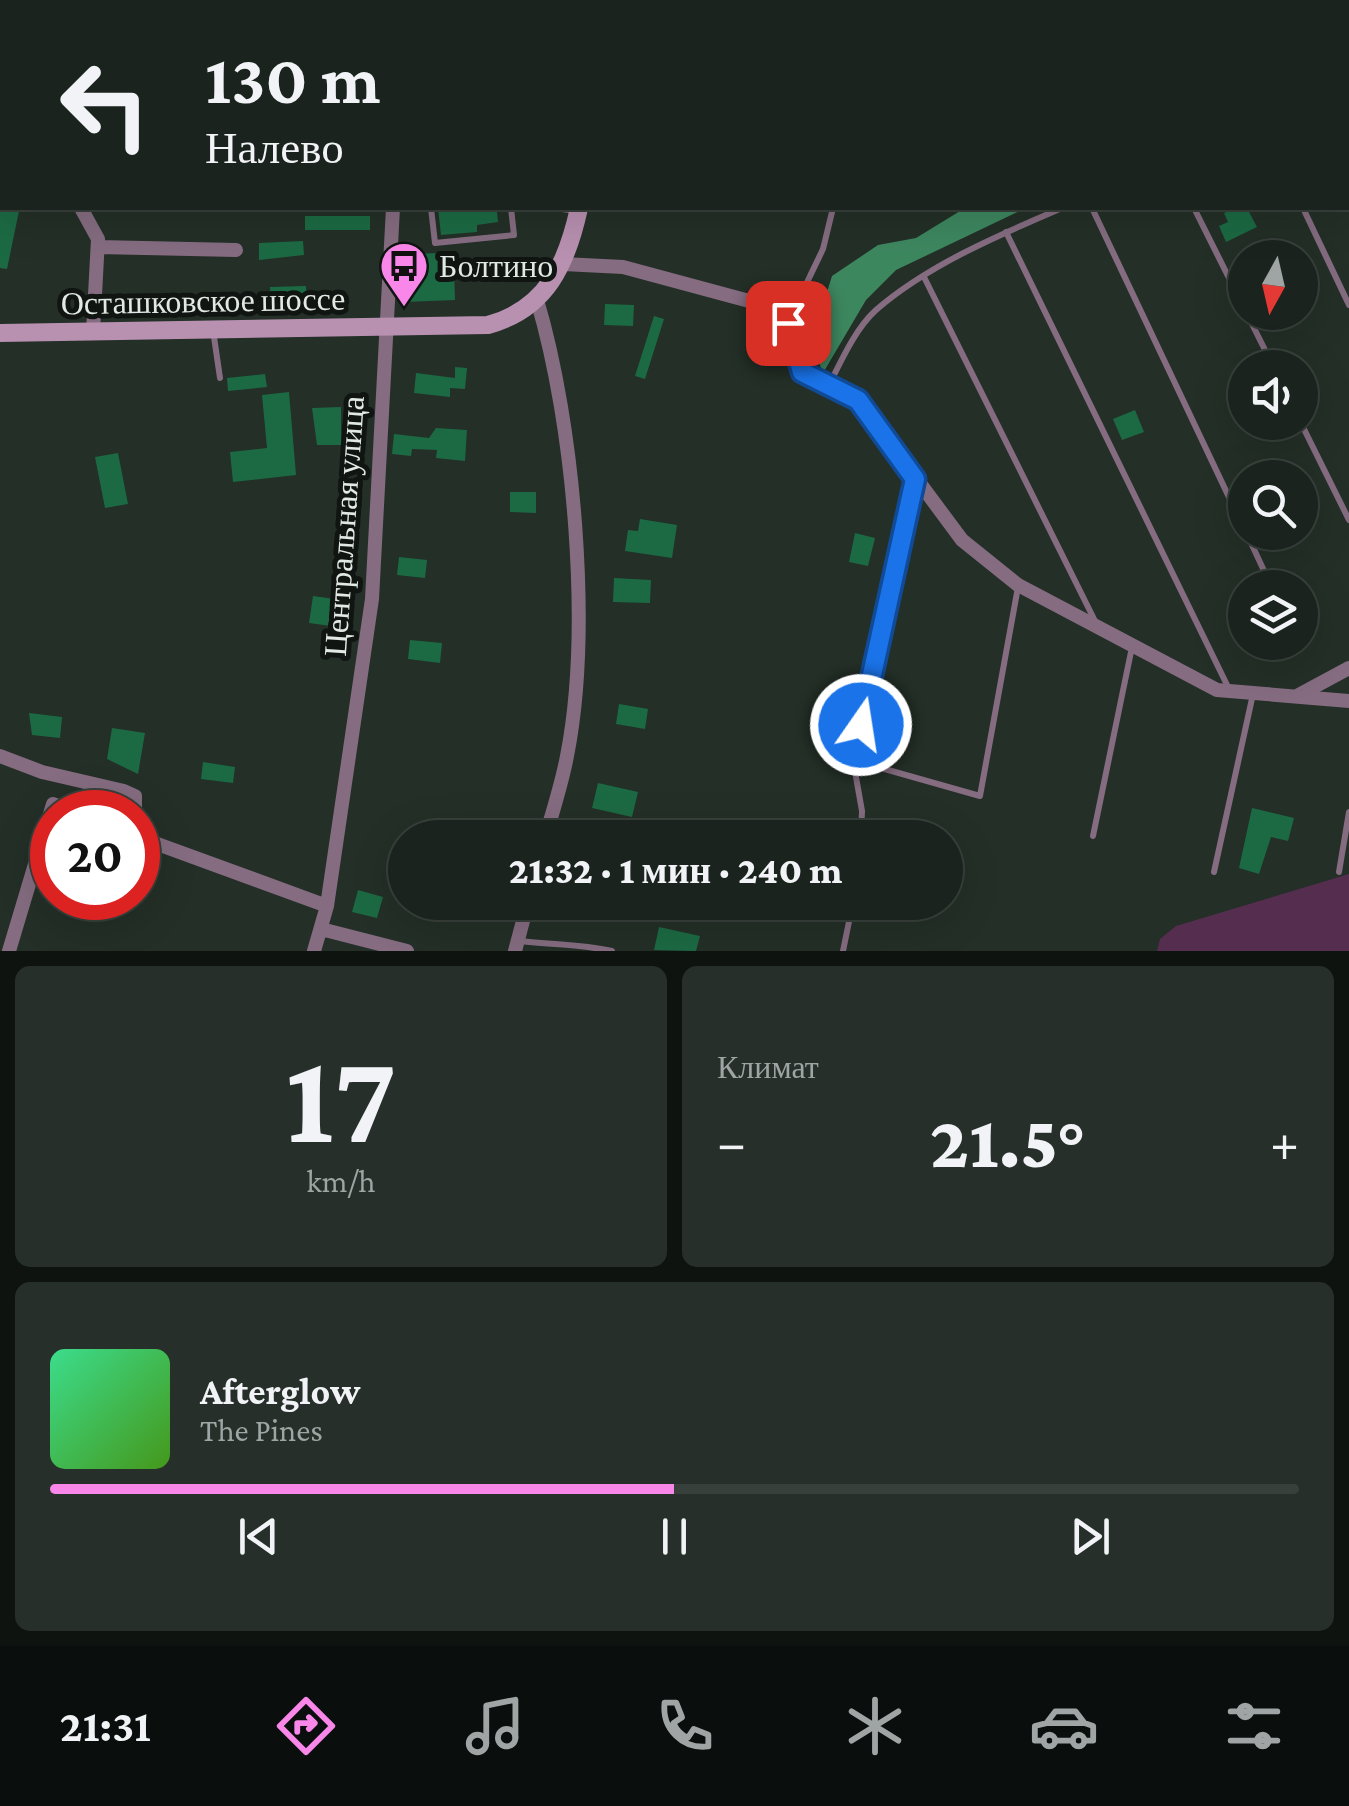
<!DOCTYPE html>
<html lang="ru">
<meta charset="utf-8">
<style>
body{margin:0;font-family:"Crimson Pro",serif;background:#272f2a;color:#f1f3f6;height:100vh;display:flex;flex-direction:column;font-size:38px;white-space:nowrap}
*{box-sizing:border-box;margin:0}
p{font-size:32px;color:#9fa4a4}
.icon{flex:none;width:55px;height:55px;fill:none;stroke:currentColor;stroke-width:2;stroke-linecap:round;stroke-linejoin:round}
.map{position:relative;height:951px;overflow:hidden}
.side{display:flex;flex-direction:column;gap:15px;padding:15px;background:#0e1310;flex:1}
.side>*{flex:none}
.banner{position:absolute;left:0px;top:0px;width:1350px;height:210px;box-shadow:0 10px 40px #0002,0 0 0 2px #38403b;background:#1a231d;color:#f1f3f6;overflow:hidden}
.needle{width:65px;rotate:188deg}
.tools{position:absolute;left:1228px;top:240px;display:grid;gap:20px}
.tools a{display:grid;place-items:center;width:90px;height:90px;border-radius:50%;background:#1a231d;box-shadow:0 10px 40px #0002,0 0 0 2px #38403b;font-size:50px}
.speed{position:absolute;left:30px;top:790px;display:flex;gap:20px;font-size:50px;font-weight:700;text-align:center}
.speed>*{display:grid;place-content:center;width:130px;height:130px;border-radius:50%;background:#1a231d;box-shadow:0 10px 40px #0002,0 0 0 2px #38403b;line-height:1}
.speed .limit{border:15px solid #d22;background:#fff;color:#111}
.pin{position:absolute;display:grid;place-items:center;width:85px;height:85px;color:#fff;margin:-42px;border-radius:20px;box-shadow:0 5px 15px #0006}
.me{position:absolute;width:110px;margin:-55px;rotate:13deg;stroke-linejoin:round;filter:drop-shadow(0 0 8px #0008)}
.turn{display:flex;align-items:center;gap:35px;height:210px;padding:0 40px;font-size:45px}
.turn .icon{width:130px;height:130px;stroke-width:2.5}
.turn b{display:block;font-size:70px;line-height:85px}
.big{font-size:75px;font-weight:800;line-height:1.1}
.side .tile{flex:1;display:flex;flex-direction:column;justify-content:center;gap:15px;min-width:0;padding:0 35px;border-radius:15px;background:#272f2a}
.side .dial{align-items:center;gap:0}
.dial b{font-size:130px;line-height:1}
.song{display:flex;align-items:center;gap:30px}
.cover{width:120px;height:120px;border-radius:15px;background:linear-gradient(135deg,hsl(150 70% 55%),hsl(100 70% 35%))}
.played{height:10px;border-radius:5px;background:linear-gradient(90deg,#f987e9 50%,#38403b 50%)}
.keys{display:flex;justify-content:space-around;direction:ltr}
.heat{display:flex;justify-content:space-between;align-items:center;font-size:55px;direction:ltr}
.side .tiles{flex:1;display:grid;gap:15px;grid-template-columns:1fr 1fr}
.tile:last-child{grid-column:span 2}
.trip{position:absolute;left:388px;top:820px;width:575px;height:100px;border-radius:50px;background:#1a231d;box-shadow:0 10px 40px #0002,0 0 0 2px #38403b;font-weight:800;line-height:100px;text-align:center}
.tab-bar{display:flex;height:160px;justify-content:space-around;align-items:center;background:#0a0e0c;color:#9fa4a4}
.tab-bar .icon{width:70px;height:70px}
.tab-bar .on{color:#f987e9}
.tab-bar b{font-size:45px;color:#f1f3f6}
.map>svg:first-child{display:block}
.green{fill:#552e4f}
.water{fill:#3d875f}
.building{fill:#1c6a44}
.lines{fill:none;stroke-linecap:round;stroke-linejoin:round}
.service{stroke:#856c80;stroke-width:6}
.minor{stroke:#856c80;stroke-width:14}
.secondary{stroke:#b890b0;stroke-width:18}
.route-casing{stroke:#114b97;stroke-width:25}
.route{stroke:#1a73e8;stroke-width:18}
.labels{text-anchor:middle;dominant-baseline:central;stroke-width:10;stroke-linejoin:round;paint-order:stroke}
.poi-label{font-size:32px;fill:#e1e9e4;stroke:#101512;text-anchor:start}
.street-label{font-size:32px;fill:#e1e9e4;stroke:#101512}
</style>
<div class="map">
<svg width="1349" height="951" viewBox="0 0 1349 951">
<rect width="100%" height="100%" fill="#232f27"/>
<path class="green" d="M1349 874V951H1157L1160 939 1176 926Z"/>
<path class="water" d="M965 208H1026L896 270 866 300 823 373 811 343 832 276 878 245 916 238Z"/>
<path class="building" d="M438 208 497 212 498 222 477 225V232L441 235Z
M1237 208H1247L1257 227 1226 242 1219 226 1228 222 1224 213Z
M0 209 19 211 7 269 0 268Z
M305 216H370V230H305Z
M303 241 304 255 259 260V243Z
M444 253 445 268 454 267 455 300 404 302 403 254Z
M306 286 307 306 271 307 270 287Z
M605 304 634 305 633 326 604 325Z
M654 316 664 319 645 379 635 376Z
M455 367 467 368 465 389 450 388V397L414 393 416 373 455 378Z
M265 374 267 387 228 391 227 378Z
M289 392 296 475 233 482 230 452 267 448 262 395Z
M341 407V445H317L312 408Z
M1135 410 1144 432 1122 440 1113 419Z
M436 428 467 430 465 461 436 458 437 450 412 449 411 456 392 454 394 434 429 438Z
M118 453 128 504 105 508 95 457Z
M510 492H536V513L510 512Z
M640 519 677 525 672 558 625 551 628 530 638 531Z
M855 533 875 538 868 566 849 562Z
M399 557 427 560 425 578 397 575Z
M614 578 651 580 650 603 613 602Z
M313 596 342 600 338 627 309 623Z
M410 640 442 643 440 663 408 659Z
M619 704 648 709 645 729 616 724Z
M29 713 62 717 60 738 32 735Z
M112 728 145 733 138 774 107 759Z
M203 762 235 767 233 783 201 779Z
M598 783 638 792 632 817 592 808Z
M1252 808 1294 818 1288 841 1271 837 1259 874 1239 868Z
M358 890 383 897 377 918 352 912Z
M659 927 700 936 696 951 654 950Z"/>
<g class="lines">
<path class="service" d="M1000 0 1002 2
M1112 0 1113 2
M1210 0 1211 2
M1348 99 1349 102
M431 208 435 243 514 235 511 208
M554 208 577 211
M1092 208 1245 531
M1194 208 1245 310
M1303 208 1349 305
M1006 232 1230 691
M924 277 1095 621
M1246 312 1274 368
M788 322 823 249 833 208
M213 330 220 378
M830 383C842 359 856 328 876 310 928 265 999 235 1062 208
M1300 421 1349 520
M915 479 853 760 980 796 1018 587
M1246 532 1272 588
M853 760 862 811 861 838
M1093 836 1132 647
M1214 872 1253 694
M1339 872 1349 812
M520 941C552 945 580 944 612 951
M843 951 853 902"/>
<path class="minor" d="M50 2V0
M121 2 122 0
M402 2V0
M1307 2 1312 0
M0 14 2 15
M0 144 2 145
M81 208 98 239 93 332
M98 247 236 250
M563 264 623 267 771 307 787 323 802 372 858 400 962 540 1018 585 1217 690 1349 701
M537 300C574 424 592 629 567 756 562 783 553 811 545 838
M1297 696 1349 668
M0 756 42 772 124 791 135 796V812
M138 822 141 838 327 906
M321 929 407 951
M9 951 53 804 75 812
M314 951 327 906 372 599 393 208
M515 951 528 902"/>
<path class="secondary" d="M689 2 691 0
M0 333 488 325C547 309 567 263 579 208"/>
</g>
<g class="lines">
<g class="route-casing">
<path id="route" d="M788 323 802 372 858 400 915 479 861 725"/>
</g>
<use href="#route" class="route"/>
</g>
<defs>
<g id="bus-pin" transform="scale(2.5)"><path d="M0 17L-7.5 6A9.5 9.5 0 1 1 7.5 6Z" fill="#f987e9" stroke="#101512"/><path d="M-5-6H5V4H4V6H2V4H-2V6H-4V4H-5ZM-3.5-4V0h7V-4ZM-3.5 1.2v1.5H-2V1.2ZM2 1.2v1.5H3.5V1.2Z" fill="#111"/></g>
</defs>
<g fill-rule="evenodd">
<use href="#bus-pin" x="404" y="266"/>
</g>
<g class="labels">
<g class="poi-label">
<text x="439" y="266">Болтино</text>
</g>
<g class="street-label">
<text transform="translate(203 301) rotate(-1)">Осташковское шоссе</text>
<text transform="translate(344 526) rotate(-86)">Центральная улица</text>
</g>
</g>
</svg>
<div class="tools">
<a><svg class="needle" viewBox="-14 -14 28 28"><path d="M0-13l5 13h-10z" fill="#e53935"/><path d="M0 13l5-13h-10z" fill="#9fa4a4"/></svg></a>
<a><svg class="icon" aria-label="sound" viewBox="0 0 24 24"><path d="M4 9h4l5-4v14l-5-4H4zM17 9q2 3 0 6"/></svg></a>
<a><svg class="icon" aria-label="search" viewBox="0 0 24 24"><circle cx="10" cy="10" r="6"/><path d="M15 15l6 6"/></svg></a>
<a><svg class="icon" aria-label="layers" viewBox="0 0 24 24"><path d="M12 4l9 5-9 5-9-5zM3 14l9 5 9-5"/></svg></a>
</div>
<div class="speed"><div class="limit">20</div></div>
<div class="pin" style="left:788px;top:323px;background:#d93025"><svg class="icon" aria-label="arrive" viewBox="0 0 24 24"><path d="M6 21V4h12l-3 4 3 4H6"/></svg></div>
<svg class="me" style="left:861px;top:725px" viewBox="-20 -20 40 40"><circle r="17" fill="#1a73e8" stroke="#fff" stroke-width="3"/><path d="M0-11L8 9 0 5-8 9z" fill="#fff"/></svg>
<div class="trip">21:32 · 1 мин · 240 m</div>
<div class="banner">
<div class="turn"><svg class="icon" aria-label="left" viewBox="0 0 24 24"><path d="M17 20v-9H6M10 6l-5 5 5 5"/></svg><div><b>130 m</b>Налево</div></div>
</div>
</div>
<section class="side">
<div class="tiles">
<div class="tile dial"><b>17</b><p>km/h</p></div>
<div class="tile"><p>Климат</p>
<div class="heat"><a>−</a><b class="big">21.5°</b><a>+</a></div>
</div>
<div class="tile">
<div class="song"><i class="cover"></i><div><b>Afterglow</b><p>The Pines</p></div></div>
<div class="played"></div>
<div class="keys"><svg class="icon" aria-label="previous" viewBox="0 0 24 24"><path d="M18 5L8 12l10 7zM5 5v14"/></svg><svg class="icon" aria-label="pause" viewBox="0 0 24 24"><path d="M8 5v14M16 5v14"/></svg><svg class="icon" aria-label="next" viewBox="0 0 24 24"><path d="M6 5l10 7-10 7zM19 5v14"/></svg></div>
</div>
</div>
</section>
<nav class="tab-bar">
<b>21:31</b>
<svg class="icon on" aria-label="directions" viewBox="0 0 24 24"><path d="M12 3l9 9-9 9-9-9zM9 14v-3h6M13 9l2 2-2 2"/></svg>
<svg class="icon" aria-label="music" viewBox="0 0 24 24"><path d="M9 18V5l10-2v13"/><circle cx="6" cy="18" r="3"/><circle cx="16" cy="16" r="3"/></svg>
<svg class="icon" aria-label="phone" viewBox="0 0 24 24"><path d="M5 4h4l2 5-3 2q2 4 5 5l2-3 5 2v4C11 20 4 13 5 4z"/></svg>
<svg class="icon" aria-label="climate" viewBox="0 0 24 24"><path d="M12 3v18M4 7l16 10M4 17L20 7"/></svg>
<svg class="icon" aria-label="car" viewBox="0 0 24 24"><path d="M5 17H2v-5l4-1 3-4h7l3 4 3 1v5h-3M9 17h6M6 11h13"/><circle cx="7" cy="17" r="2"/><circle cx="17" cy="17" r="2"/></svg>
<svg class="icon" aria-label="filters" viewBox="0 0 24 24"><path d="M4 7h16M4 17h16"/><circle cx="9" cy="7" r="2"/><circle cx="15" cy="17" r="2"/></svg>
</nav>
